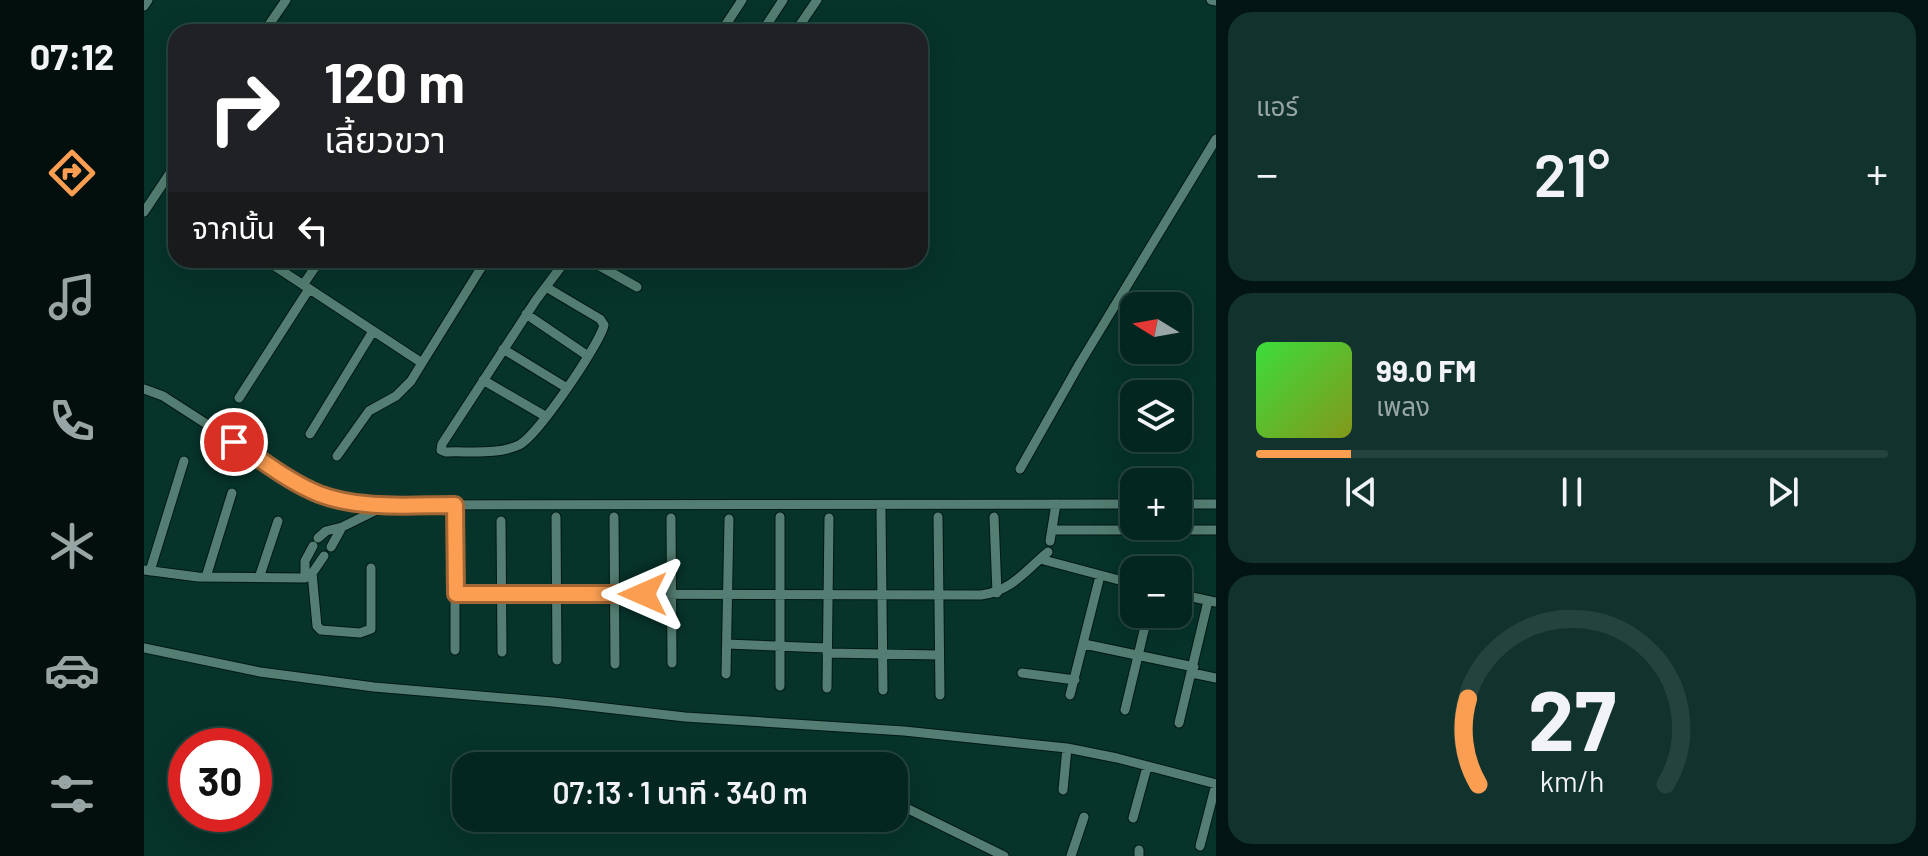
<!DOCTYPE html>
<html lang="th">
<meta charset="utf-8">
<style>
body{margin:0;font-family:Barlow,"Noto Sans Thai",sans-serif;background:#12322d;color:#f1f3f6;height:100vh;display:flex;flex-direction:column;font-size:30px;white-space:nowrap}
*{box-sizing:border-box;margin:0}
p{font-size:26px;color:#97a5a5}
.icon{flex:none;width:44px;height:44px;fill:none;stroke:currentColor;stroke-width:2;stroke-linecap:round;stroke-linejoin:round}
.map{position:relative;flex:1;overflow:hidden}
.panel{display:flex;flex-direction:column;gap:12px;padding:12px;background:#021512;width:712px}
.panel>*{flex:none}
.banner{position:absolute;left:24px;top:24px;width:760px;height:244px;border-radius:24px;box-shadow:0 8px 32px #0002,0 0 0 2px #25433e;background:#202124;color:#fff;overflow:hidden}
.needle{width:52px;rotate:281deg}
.buttons{position:absolute;left:976px;top:292px;display:grid;gap:16px}
.buttons a{display:grid;place-items:center;width:72px;height:72px;border-radius:16px;background:#042620;box-shadow:0 8px 32px #0002,0 0 0 2px #25433e;font-size:40px}
.speed{position:absolute;left:24px;top:728px;display:flex;gap:16px;font-size:40px;font-weight:700;text-align:center}
.speed>*{display:grid;place-content:center;width:104px;height:104px;border-radius:50%;background:#042620;box-shadow:0 8px 32px #0002,0 0 0 2px #25433e;line-height:1}
.speed .limit{border:12px solid #d22;background:#fff;color:#111}
.pin{position:absolute;display:grid;place-items:center;width:68px;height:68px;color:#fff;margin:-34px;border:4px solid #fff;border-radius:50%;box-shadow:0 2px 8px #0007}
.me{position:absolute;width:88px;margin:-44px;rotate:270deg;stroke-linejoin:round;filter:drop-shadow(0 0 6px #0008)}
.turn{display:flex;align-items:center;gap:28px;height:168px;padding:0 24px;font-size:36px}
.turn .icon{width:104px;height:104px;stroke-width:2.5}
.turn b{display:block;font-size:56px;line-height:68px}
.then{display:flex;align-items:center;height:76px;padding:0 24px;background:#0003;gap:16px;font-size:30px}
.big{font-size:60px;font-weight:600;line-height:1.1}
.panel .tile{flex:1;display:flex;flex-direction:column;justify-content:center;gap:12px;min-width:0;padding:0 28px;border-radius:24px;background:#12322d}
.panel .dial{align-items:center;gap:0}
.dial svg{height:208px;overflow:visible;fill:none;stroke:#25433e;stroke-width:7;stroke-linecap:round;text-anchor:middle}
.dial text{fill:#f1f3f6;stroke:none}
.song{display:flex;align-items:center;gap:24px}
.cover{width:96px;height:96px;border-radius:12px;background:linear-gradient(135deg,hsl(120 70% 55%),hsl(70 70% 35%))}
.played{height:8px;border-radius:4px;background:linear-gradient(90deg,#fb9e51 15%,#25433e 15%)}
.keys{display:flex;justify-content:space-around;direction:ltr}
.heat{display:flex;justify-content:space-between;align-items:center;font-size:44px;direction:ltr}
.trip{position:absolute;left:308px;top:752px;width:456px;height:80px;border-radius:24px;background:#042620;box-shadow:0 8px 32px #0002,0 0 0 2px #25433e;font-weight:600;line-height:80px;text-align:center}
main{display:flex;flex:1;min-height:0}
.tabs{display:flex;flex-direction:column;width:144px;justify-content:space-around;align-items:center;background:#020f0d;color:#97a5a5}
.tabs .icon{width:56px;height:56px}
.tabs .current{color:#fb9e51}
.tabs b{font-size:36px;color:#f1f3f6}
.map>svg:first-child{display:block}
.lines{fill:none;stroke-linecap:round;stroke-linejoin:round}
.minor-casing{stroke:#001913;stroke-width:11}
.minor{stroke:#547e73;stroke-width:9}
.route-casing{stroke:#a36735;stroke-width:20}
.route{stroke:#fb9e51;stroke-width:14}
</style>
<main>
<nav class="tabs">
<b>07:12</b>
<svg class="icon current" aria-label="directions" viewBox="0 0 24 24"><path d="M12 3l9 9-9 9-9-9zM9 14v-3h6M13 9l2 2-2 2"/></svg>
<svg class="icon" aria-label="music" viewBox="0 0 24 24"><path d="M9 18V5l10-2v13"/><circle cx="6" cy="18" r="3"/><circle cx="16" cy="16" r="3"/></svg>
<svg class="icon" aria-label="phone" viewBox="0 0 24 24"><path d="M5 4h4l2 5-3 2q2 4 5 5l2-3 5 2v4C11 20 4 13 5 4z"/></svg>
<svg class="icon" aria-label="climate" viewBox="0 0 24 24"><path d="M12 3v18M4 7l16 10M4 17L20 7"/></svg>
<svg class="icon" aria-label="car" viewBox="0 0 24 24"><path d="M5 17H2v-5l4-1 3-4h7l3 4 3 1v5h-3M9 17h6M6 11h13"/><circle cx="7" cy="17" r="2"/><circle cx="17" cy="17" r="2"/></svg>
<svg class="icon" aria-label="filters" viewBox="0 0 24 24"><path d="M4 7h16M4 17h16"/><circle cx="9" cy="7" r="2"/><circle cx="15" cy="17" r="2"/></svg>
</nav>
<div class="map">
<svg width="1072" height="856" viewBox="0 0 1072 856">
<rect width="100%" height="100%" fill="#06332a"/>
<g class="lines">
<g class="minor-casing">
<path id="minor" d="M1067 0 1072 1
M0 6 4 0
M120 32 142 0
M577 32 598 0
M618 32 639 0
M651 32 673 0
M0 212 32 164
M445 260 493 287
M123 261 278 363 342 260
M159 285 176 260
M402 287 456 319 460 325C456 344 392 438 375 445 354 455 325 451 302 452L297 450 298 444 392 300 422 260
M382 314 444 356
M359 349 423 388
M339 380 401 416
M0 389 19 396 162 488 194 499 239 505
M95 398 165 289
M166 434 229 331
M193 456 225 411 252 396 267 381 278 363
M876 469 936 363 1072 139
M1034 504H1072
M737 511 739 690
M412 517 413 660
M470 517 471 664
M794 517 796 695
M850 517 853 593
M527 518 528 663
M357 521 358 652
M908 530H1072
M174 538 182 531 198 527 243 505 990 504
M906 541 912 504
M187 547 198 527
M896 559 990 584
M0 570 54 577 161 578 169 572 180 556
M6 571 40 461
M168 573 173 626 177 630 216 633 227 629V568
M62 577 88 493
M115 578 134 521
M161 578V561L169 546
M312 594 837 595C868 591 882 570 904 552
M1034 594 1072 602
M583 644 683 648
M940 644 1050 667
M0 648 116 672 230 687 409 702 541 717 760 731 923 748 973 758 1072 784 1056 846
M311 650V505
M683 653 795 655
M878 673 931 680
M1048 673 1072 678
M582 674 585 519
M636 686V517
M683 688 685 518
M926 695 956 576
M981 710 1004 614
M1035 723 1064 601
M919 790 923 748
M750 802 860 856
M989 818 1003 767
M995 850V856
M927 856 940 817"/>
</g>
<use href="#minor" class="minor"/>
</g>
<g class="lines">
<g class="route-casing">
<path id="route" d="M90 442C118 460 145 482 175 494 217 510 267 505 311 505L312 594H499"/>
</g>
<use href="#route" class="route"/>
</g>
</svg>
<div class="buttons">
<a><svg class="needle" viewBox="-14 -14 28 28"><path d="M0-13l5 13h-10z" fill="#e53935"/><path d="M0 13l5-13h-10z" fill="#97a5a5"/></svg></a>
<a><svg class="icon" aria-label="layers" viewBox="0 0 24 24"><path d="M12 4l9 5-9 5-9-5zM3 14l9 5 9-5"/></svg></a>
<a>+</a>
<a>−</a>
</div>
<div class="speed"><div class="limit">30</div></div>
<div class="pin" style="left:90px;top:442px;background:#d93025"><svg class="icon" aria-label="arrive" viewBox="0 0 24 24"><path d="M6 21V4h12l-3 4 3 4H6"/></svg></div>
<svg class="me" style="left:499px;top:594px" viewBox="-20 -20 40 40"><path d="M0-17L14 15 0 8-14 15z" fill="#fb9e51" stroke="#fff" stroke-width="4"/></svg>
<div class="trip">07:13 · 1 นาที · 340 m</div>
<div class="banner">
<div class="turn"><svg class="icon" aria-label="right" viewBox="0 0 24 24"><path d="M7 20v-9h11M14 6l5 5-5 5"/></svg><div><b>120 m</b>เลี้ยวขวา</div></div>
<div class="then">จากนั้น<svg class="icon" aria-label="left" viewBox="0 0 24 24"><path d="M17 20v-9H6M10 6l-5 5 5 5"/></svg></div>
</div>
</div>
<section class="panel">
<div class="tile"><p>แอร์</p>
<div class="heat"><a>−</a><b class="big">21°</b><a>+</a></div>
</div>
<div class="tile">
<div class="song"><i class="cover"></i><div><b>99.0 FM</b><p>เพลง</p></div></div>
<div class="played"></div>
<div class="keys"><svg class="icon" aria-label="previous" viewBox="0 0 24 24"><path d="M18 5L8 12l10 7zM5 5v14"/></svg><svg class="icon" aria-label="pause" viewBox="0 0 24 24"><path d="M8 5v14M16 5v14"/></svg><svg class="icon" aria-label="next" viewBox="0 0 24 24"><path d="M6 5l10 7-10 7zM19 5v14"/></svg></div>
</div>
<div class="tile dial"><svg viewBox="0 0 100 80">
<path d="M14 69A42 42 0 1 1 86 69"/>
<path d="M14 69A42 42 0 0 1 10 36" stroke="#fb9e51"/>
<text x="50" y="56" font-size="32" font-weight="700">27</text>
<text x="50" y="72" font-size="11">km/h</text>
</svg></div>
</section>
</main>
